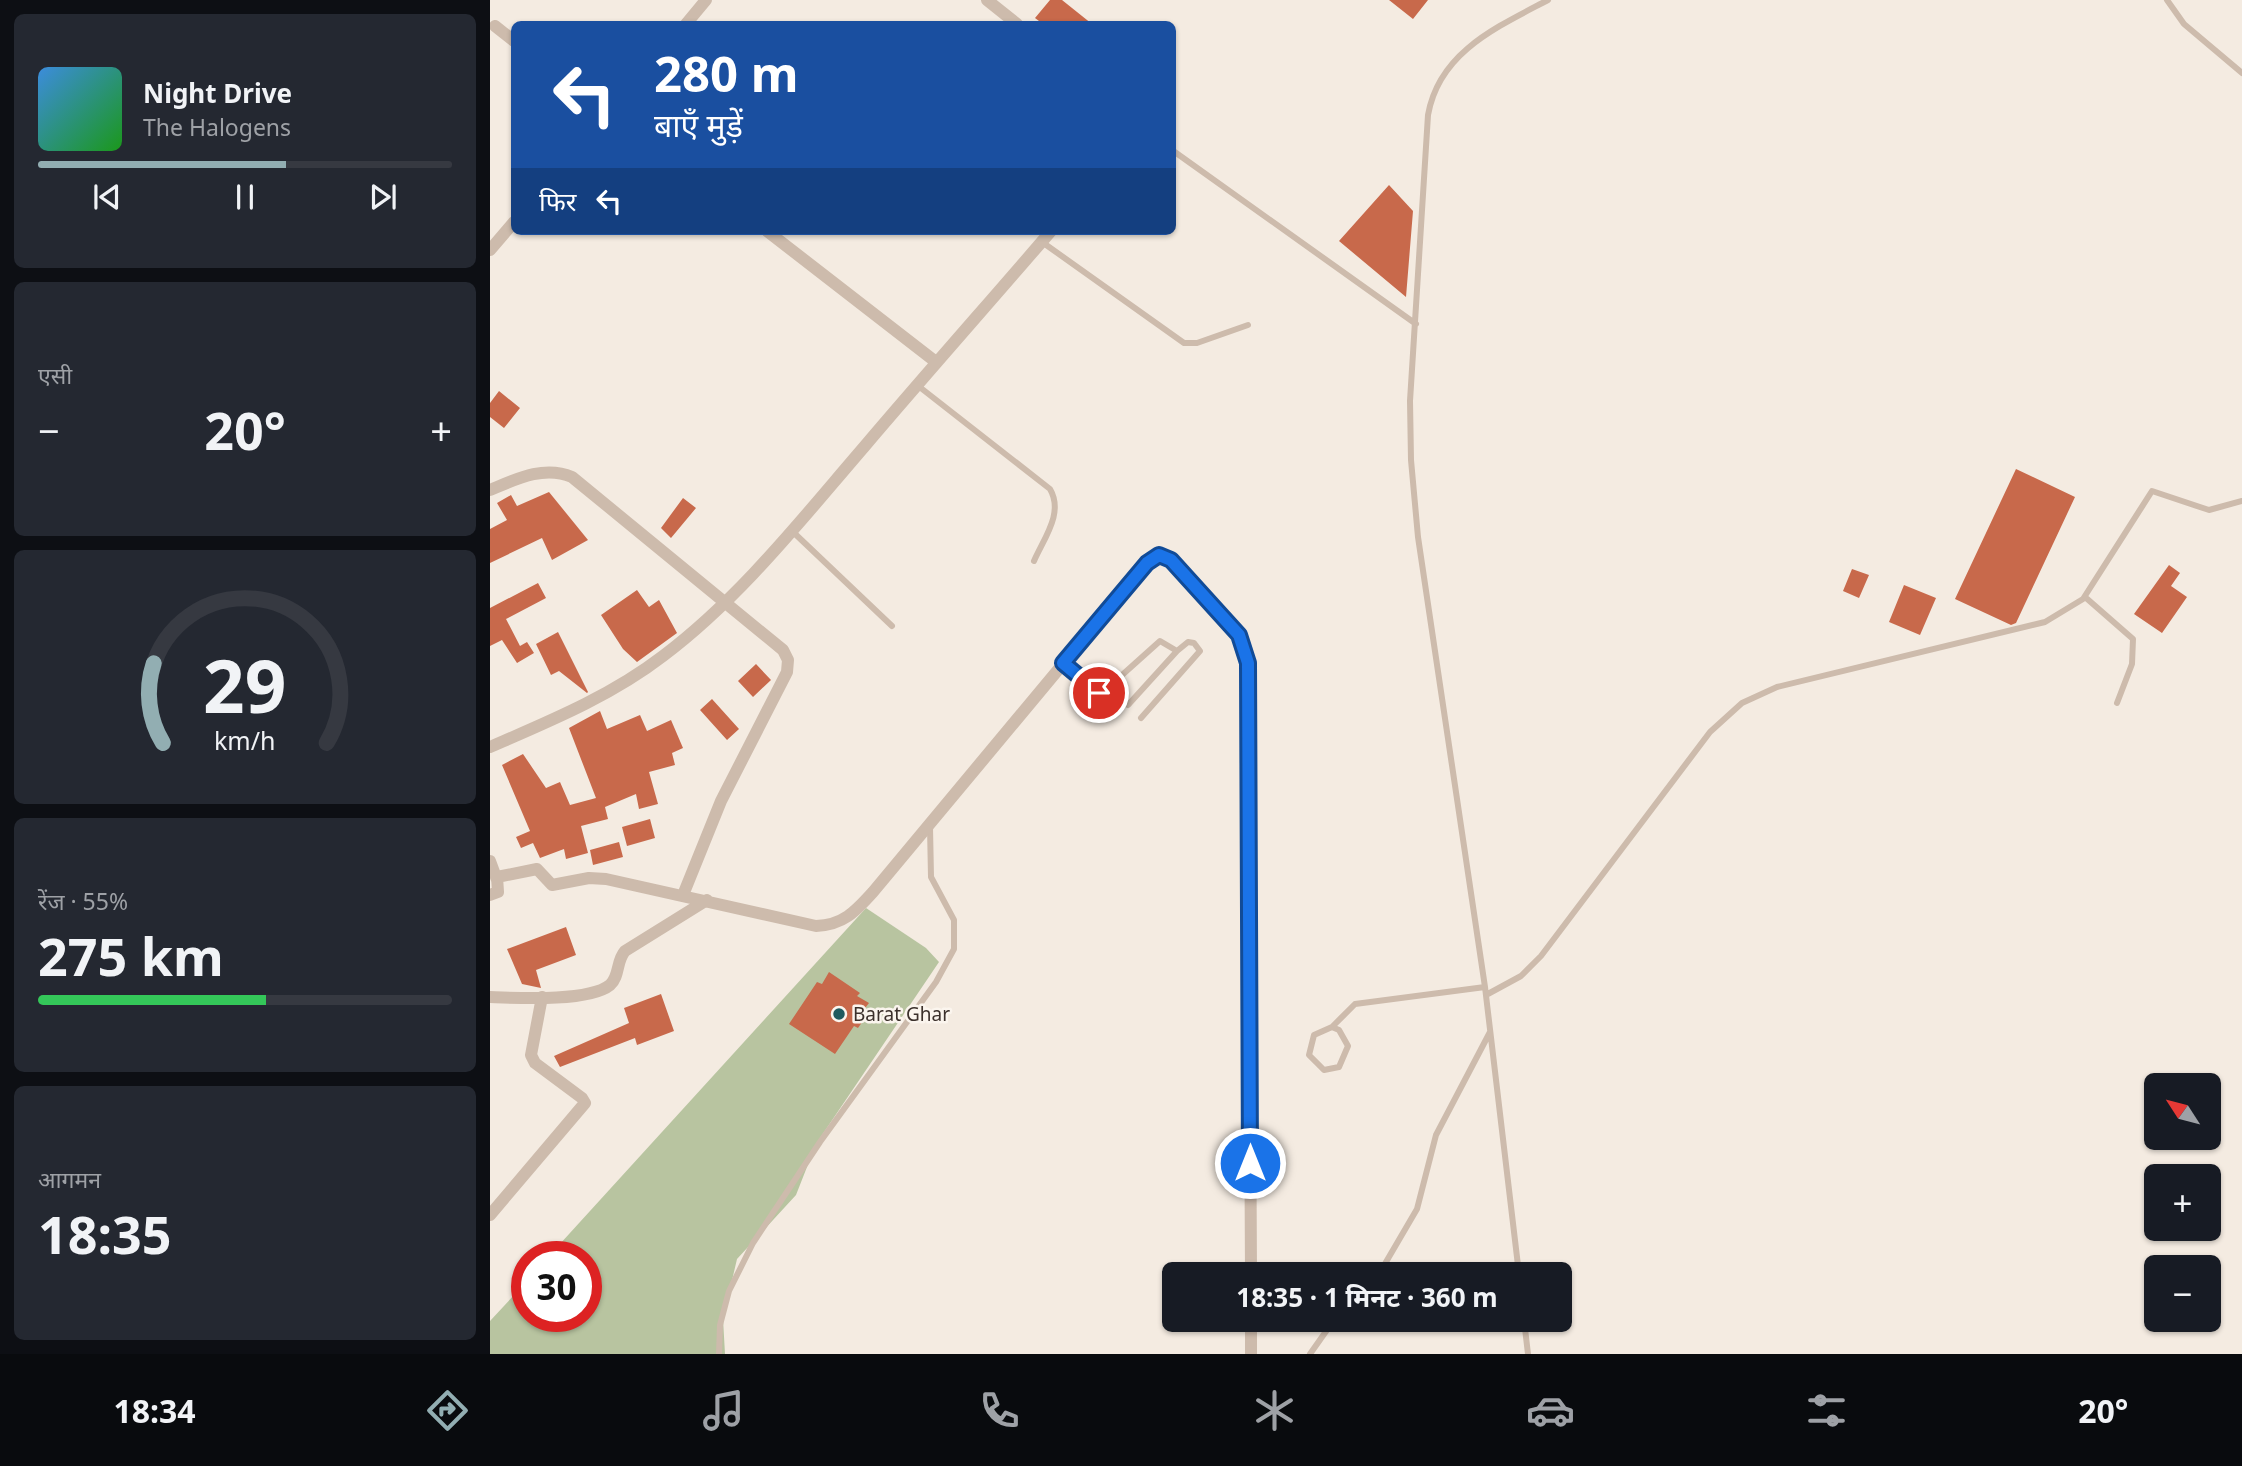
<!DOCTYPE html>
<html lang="hi">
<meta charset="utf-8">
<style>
body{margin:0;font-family:"Noto Sans","Noto Sans Devanagari",sans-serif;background:#242831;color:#f1f3f6;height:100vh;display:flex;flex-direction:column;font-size:26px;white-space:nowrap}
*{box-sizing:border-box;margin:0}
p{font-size:23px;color:#9ea1a6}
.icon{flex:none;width:38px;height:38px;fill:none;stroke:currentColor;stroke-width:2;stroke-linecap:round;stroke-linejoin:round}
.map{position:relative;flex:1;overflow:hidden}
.panel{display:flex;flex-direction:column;gap:14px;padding:14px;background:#0d0f14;width:490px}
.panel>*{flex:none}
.banner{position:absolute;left:21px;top:21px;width:665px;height:214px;border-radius:10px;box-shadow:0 2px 5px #0004;background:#1a4fa0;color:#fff;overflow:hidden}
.needle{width:46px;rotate:306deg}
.fabs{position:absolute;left:1654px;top:1073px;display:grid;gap:14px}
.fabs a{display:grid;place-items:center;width:77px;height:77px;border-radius:10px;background:#171b24;box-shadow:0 2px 5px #0004;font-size:35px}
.speed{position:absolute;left:21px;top:1241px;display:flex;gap:14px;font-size:35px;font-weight:700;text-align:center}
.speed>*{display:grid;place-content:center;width:91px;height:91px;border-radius:50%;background:#171b24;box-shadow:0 2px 5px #0004;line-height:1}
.speed .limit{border:10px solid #d22;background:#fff;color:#111}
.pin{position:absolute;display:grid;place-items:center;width:60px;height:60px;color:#fff;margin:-30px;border:4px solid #fff;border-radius:50%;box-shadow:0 2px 7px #0007}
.me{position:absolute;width:77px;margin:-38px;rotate:0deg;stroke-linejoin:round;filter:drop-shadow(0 0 5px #0008)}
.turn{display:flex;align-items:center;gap:24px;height:147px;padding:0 28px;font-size:32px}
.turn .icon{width:91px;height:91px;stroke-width:2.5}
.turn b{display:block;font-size:49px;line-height:60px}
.then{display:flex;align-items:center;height:66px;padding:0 28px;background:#0003;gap:14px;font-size:26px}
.big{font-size:52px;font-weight:700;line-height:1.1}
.panel .tile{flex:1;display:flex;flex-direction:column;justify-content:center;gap:10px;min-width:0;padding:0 24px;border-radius:10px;background:#242831}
.panel .dial{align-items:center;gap:0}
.dial svg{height:182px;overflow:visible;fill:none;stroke:#363941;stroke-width:7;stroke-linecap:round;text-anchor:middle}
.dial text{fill:#f1f3f6;stroke:none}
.song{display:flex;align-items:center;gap:21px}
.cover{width:84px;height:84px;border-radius:10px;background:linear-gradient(135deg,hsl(210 70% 55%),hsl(120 70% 35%))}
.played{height:7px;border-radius:4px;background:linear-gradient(90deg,#92aeb2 60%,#363941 60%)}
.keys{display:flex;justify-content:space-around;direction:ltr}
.heat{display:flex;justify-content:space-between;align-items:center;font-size:38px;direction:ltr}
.charge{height:10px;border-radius:5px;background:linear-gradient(90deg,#34c759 55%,#363941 0)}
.trip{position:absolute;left:672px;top:1262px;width:410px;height:70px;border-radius:10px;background:#171b24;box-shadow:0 2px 5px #0004;font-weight:700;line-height:70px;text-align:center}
.dock{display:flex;height:112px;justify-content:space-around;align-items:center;background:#090b0e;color:#9ea1a6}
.dock .icon{width:49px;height:49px}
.dock .on{color:#92aeb2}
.dock b{font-size:32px;color:#f1f3f6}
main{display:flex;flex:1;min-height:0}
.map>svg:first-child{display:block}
.green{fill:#b8c4a0}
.building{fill:#c8694b}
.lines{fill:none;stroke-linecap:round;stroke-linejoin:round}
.service{stroke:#cdbbac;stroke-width:6}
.minor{stroke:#cdbbac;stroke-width:12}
.route-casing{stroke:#114b97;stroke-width:18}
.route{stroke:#1a73e8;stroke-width:12}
.poi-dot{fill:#1f5a5e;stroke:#fbf5ee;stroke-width:2.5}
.labels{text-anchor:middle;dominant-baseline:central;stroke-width:5;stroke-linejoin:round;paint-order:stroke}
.poi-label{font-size:19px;fill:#3b302b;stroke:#fbf5ee;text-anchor:start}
</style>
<main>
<section class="panel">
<div class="tile">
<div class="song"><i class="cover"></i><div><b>Night Drive</b><p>The Halogens</p></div></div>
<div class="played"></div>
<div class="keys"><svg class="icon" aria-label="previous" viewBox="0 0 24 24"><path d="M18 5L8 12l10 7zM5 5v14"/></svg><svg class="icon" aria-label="pause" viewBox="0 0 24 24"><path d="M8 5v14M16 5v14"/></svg><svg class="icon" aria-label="next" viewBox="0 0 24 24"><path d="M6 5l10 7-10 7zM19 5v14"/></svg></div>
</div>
<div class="tile"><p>एसी</p>
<div class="heat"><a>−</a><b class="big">20°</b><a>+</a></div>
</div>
<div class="tile dial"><svg viewBox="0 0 100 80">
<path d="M14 69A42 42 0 1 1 86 69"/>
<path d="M14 69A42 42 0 0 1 10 34" stroke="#92aeb2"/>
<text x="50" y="56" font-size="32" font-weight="700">29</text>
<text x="50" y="72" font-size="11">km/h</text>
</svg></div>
<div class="tile"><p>रेंज · 55%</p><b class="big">275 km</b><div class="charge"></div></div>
<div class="tile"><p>आगमन</p><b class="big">18:35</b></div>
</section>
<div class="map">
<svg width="1752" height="1354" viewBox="0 0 1752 1354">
<rect width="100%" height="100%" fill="#f4ebe1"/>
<path class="green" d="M376 908 436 948 449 962 326 1144 306 1195 247 1259 233 1319 235 1354H0V1321L37 1281V1316H96V1256H59Z"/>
<path class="building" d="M560 0H572L602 24H553L545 18Z
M899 0H938L923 19Z
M899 185 923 211 916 297 849 241Z
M9 391 30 408 14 428 0 417V403Z
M1526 469 1585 497 1526 623 1521 625 1465 599Z
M59 492 98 540 62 560 52 538 0 563V529L17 520 7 503 21 495 27 506Z
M193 498 206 508 181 538 171 528Z
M1679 565 1690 573 1681 586 1697 597 1672 633 1644 614Z
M1362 569 1379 575 1369 598 1353 591Z
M48 583 56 598 16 619 30 646 37 642 44 653 27 663 12 640 0 646V608Z
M1414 585 1446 598 1430 635 1399 622Z
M147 590 159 607 169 600 187 633 147 662 133 649 111 615Z
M68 632 98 692 97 693 69 671 61 675 46 644Z
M266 664 281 680 263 697 248 681Z
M222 699 249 729 237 740 210 710Z
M110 711 117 729 150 715 157 731 181 720 193 748 182 753 185 765 159 772 168 804 149 809 146 794 115 807 118 819 91 826 98 853 76 859 74 849 50 858 43 843 31 848 26 837 40 831 12 765 33 754 56 788 70 782 80 805 106 798 79 728Z
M160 819 165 838 137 846 132 827Z
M129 842 133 857 103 865 100 850Z
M76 927 86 955 46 970 51 988 32 984 17 949Z
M339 972 370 993 367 996 379 1003 372 1012 377 1015 368 1028 364 1026 345 1054 299 1024 327 982 332 984Z
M171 994 184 1031 147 1045 145 1038 70 1067 64 1056 139 1023 134 1008Z"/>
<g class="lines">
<path class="service" d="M1677 0 1694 24 1752 73
M682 150 926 324
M552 242 694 343H707L758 325
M427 385 560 489C574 513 554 538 544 561
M302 531 402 626
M1595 597 1643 639 1642 664 1627 703
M573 663 612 693 670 641 687 651 698 642 704 643 710 651 651 718
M638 705 687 651
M996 995 1031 976 1051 956 1220 732 1252 703 1287 687 1555 622 1593 599 1662 491 1719 510 1752 501
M842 1027 849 1030 858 1046 849 1067 834 1070 819 1055 824 1035 842 1027 865 1004 995 987
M889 1274 927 1209 946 1135 1000 1032
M1029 1274 995 987 928 537 921 460 920 401 938 115C949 52 1007 27 1058 0
M1034 1320 1038 1354
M229 1354 230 1325 239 1291 263 1243 330 1142 446 982 464 949V920L441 877 440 827
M820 1354 844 1320"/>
<path class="minor" d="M497 0 527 24
M196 24 216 0
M5 26 24 41
M277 231 446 362
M0 250 24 222
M0 490C26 479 54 465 82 477L293 650 298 660 297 672 231 801 193 895
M0 747C60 721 121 696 173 656 250 598 311 520 374 447 436 374 499 303 561 231
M0 861 7 880
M0 895 8 892 7 877 47 869 62 885 99 878 116 879 326 926C353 925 365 912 383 892L657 563 669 555 676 557 749 635 758 663 761 1274
M0 997C27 998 99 1002 120 985 130 976 126 961 135 951L217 900
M0 1215 95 1103 92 1098 45 1063 41 1055 52 997
M761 1320V1354"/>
</g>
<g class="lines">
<g class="route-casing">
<path id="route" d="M609 693 573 663 657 563 669 555 681 560 749 635 758 663 760 1163"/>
</g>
<use href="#route" class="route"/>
</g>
<circle class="poi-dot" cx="349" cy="1014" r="7"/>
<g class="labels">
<g class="poi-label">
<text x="363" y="1014">Barat Ghar</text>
</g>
</g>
</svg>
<div class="fabs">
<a><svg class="needle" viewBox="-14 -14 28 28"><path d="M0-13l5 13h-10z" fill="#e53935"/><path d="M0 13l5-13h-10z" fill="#9ea1a6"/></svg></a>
<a>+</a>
<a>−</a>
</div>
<div class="speed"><div class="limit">30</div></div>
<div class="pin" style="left:609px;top:693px;background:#d93025"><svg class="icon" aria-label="arrive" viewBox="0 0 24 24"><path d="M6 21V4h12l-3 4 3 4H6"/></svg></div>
<svg class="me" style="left:760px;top:1163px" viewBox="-20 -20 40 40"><circle r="17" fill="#1a73e8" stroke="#fff" stroke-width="3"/><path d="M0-11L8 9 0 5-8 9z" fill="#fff"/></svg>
<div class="trip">18:35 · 1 मिनट · 360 m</div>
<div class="banner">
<div class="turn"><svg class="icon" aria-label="left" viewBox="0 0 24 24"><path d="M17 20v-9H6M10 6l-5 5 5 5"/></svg><div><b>280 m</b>बाएँ मुड़ें</div></div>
<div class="then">फिर<svg class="icon" aria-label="left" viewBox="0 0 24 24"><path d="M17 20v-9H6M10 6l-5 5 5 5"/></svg></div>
</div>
</div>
</main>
<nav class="dock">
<b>18:34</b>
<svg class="icon on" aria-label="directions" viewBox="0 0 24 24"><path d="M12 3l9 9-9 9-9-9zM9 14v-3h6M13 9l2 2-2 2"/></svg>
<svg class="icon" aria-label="music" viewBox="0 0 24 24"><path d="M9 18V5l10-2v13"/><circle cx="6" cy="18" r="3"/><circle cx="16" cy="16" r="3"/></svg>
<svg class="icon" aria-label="phone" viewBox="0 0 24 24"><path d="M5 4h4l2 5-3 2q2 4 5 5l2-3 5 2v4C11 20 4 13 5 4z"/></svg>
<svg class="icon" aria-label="climate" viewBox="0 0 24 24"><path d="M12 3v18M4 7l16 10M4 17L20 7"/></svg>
<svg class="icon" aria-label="car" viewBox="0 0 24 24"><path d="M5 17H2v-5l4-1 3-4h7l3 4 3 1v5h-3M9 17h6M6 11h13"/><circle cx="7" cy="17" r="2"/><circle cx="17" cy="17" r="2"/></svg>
<svg class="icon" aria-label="filters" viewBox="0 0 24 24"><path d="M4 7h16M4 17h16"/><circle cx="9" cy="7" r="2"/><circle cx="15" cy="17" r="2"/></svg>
<b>20°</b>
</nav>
